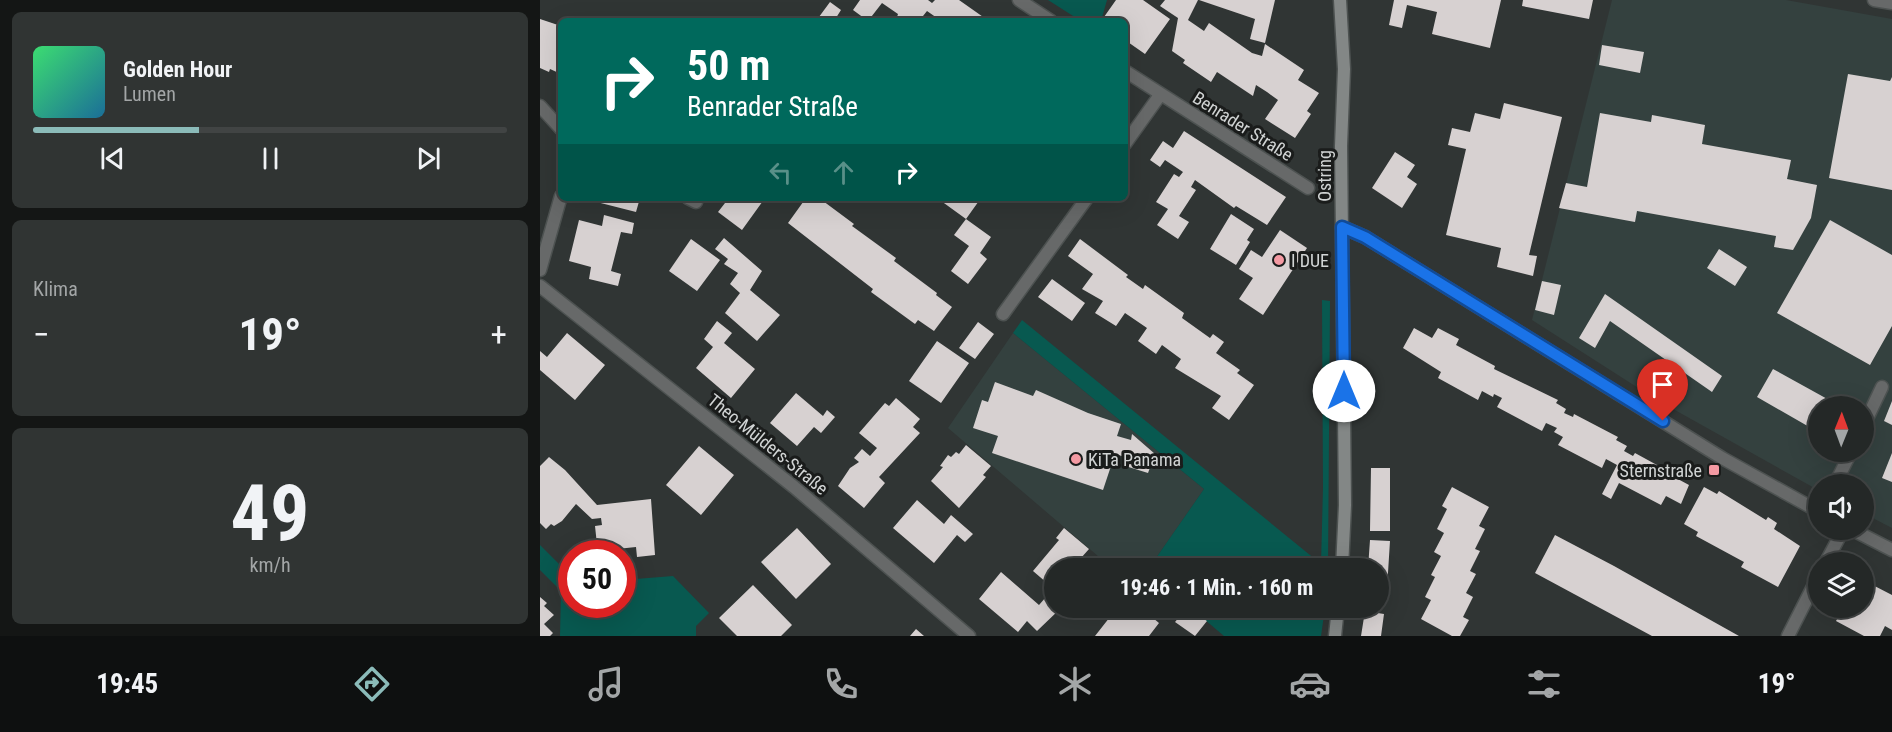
<!DOCTYPE html>
<html lang="de">
<meta charset="utf-8">
<style>
body{margin:0;font-family:"Roboto Condensed",sans-serif;background:#303433;color:#f1f3f6;height:100vh;display:flex;flex-direction:column;font-size:22px;white-space:nowrap}
*{box-sizing:border-box;margin:0}
p{font-size:20px;color:#a3a6a7}
.icon{flex:none;width:33px;height:33px;fill:none;stroke:currentColor;stroke-width:2;stroke-linecap:round;stroke-linejoin:round}
.map{position:relative;flex:1;overflow:hidden}
.panel{display:flex;flex-direction:column;gap:12px;padding:12px;background:#141615;width:540px}
.panel>*{flex:none}
.banner{position:absolute;left:18px;top:18px;width:570px;height:183px;border-radius:9px;box-shadow:0 6px 24px #0002,0 0 0 2px #414444;background:#00695c;color:#fff;overflow:hidden}
.needle{width:39px;rotate:1deg}
.tools{position:absolute;left:1268px;top:396px;display:grid;gap:12px}
.tools a{display:grid;place-items:center;width:66px;height:66px;border-radius:50%;background:#242827;box-shadow:0 6px 24px #0002,0 0 0 2px #414444;font-size:30px}
.speed{position:absolute;left:18px;top:540px;display:flex;gap:12px;font-size:30px;font-weight:700;text-align:center}
.speed>*{display:grid;place-content:center;width:78px;height:78px;border-radius:50%;background:#242827;box-shadow:0 6px 24px #0002,0 0 0 2px #414444;line-height:1}
.speed .limit{border:9px solid #d22;background:#fff;color:#111}
.pin{position:absolute;display:grid;place-items:center;width:51px;height:51px;color:#fff;margin:-62px -26px;border-radius:50% 50% 50% 0;rotate:-45deg;box-shadow:0 0 6px #0007}
.pin .icon{rotate:45deg}
.me{position:absolute;width:66px;margin:-33px;rotate:0deg;stroke-linejoin:round;filter:drop-shadow(0 0 4px #0008)}
.turn{display:flex;align-items:center;gap:21px;height:126px;padding:0 30px;font-size:27px}
.turn .icon{width:78px;height:78px;stroke-width:2.5}
.turn b{display:block;font-size:42px;line-height:51px}
.lanes{display:flex;align-items:center;height:57px;padding:0 30px;background:#0003;justify-content:center;gap:30px;direction:ltr}
.lanes .off{opacity:.35}
.big{font-size:45px;font-weight:700;line-height:1.1}
.panel .widget{flex:1;display:flex;flex-direction:column;justify-content:center;gap:9px;min-width:0;padding:0 21px;border-radius:9px;background:#303433}
.panel .dial{align-items:center;gap:0}
.dial b{font-size:78px;line-height:1}
.song{display:flex;align-items:center;gap:18px}
.cover{width:72px;height:72px;border-radius:9px;background:linear-gradient(135deg,hsl(140 70% 55%),hsl(200 70% 35%))}
.played{height:6px;border-radius:3px;background:linear-gradient(90deg,#8bbbb9 35%,#414444 35%)}
.keys{display:flex;justify-content:space-around;direction:ltr}
.heat{display:flex;justify-content:space-between;align-items:center;font-size:33px;direction:ltr}
.trip{position:absolute;left:504px;top:558px;width:345px;height:60px;border-radius:30px;background:#242827;box-shadow:0 6px 24px #0002,0 0 0 2px #414444;font-weight:700;line-height:60px;text-align:center}
.tabs{display:flex;height:96px;justify-content:space-around;align-items:center;background:#0e1010;color:#a3a6a7}
.tabs .icon{width:42px;height:42px}
.tabs .selected{color:#8bbbb9}
.tabs b{font-size:27px;color:#f1f3f6}
main{display:flex;flex:1;min-height:0}
.map>svg:first-child{display:block}
.built{fill:#34413f;fill-rule:evenodd}
.green{fill:#085950}
.building{fill:#d7d1d1}
.lines{fill:none;stroke-linecap:round;stroke-linejoin:round}
.lane-casing{stroke:#4d5251;stroke-width:15}
.street-casing{stroke:#4d5251;stroke-width:15}
.secondary-casing{stroke:#4d5251;stroke-width:15}
.lane{stroke:#676969;stroke-width:12}
.street{stroke:#676969;stroke-width:12}
.secondary{stroke:#838786;stroke-width:12}
.route-casing{stroke:#114b97;stroke-width:15}
.route{stroke:#1a73e8;stroke-width:10}
.poi-dot{fill:#f49aa3;stroke:#1a1c1b;stroke-width:2}
.labels{text-anchor:middle;dominant-baseline:central;stroke-width:6;stroke-linejoin:round;paint-order:stroke}
.street-label{font-size:18px;fill:#d1d4d4;stroke:#1a1c1b}
.poi-label{font-size:18px;fill:#d1d4d4;stroke:#1a1c1b;text-anchor:start}
</style>
<main>
<section class="panel">
<div class="widget">
<div class="song"><i class="cover"></i><div><b>Golden Hour</b><p>Lumen</p></div></div>
<div class="played"></div>
<div class="keys"><svg class="icon" aria-label="previous" viewBox="0 0 24 24"><path d="M18 5L8 12l10 7zM5 5v14"/></svg><svg class="icon" aria-label="pause" viewBox="0 0 24 24"><path d="M8 5v14M16 5v14"/></svg><svg class="icon" aria-label="next" viewBox="0 0 24 24"><path d="M6 5l10 7-10 7zM19 5v14"/></svg></div>
</div>
<div class="widget"><p>Klima</p>
<div class="heat"><a>−</a><b class="big">19°</b><a>+</a></div>
</div>
<div class="widget dial"><b>49</b><p>km/h</p></div>
</section>
<div class="map">
<svg width="1352" height="636" viewBox="0 0 1352 636">
<rect width="100%" height="100%" fill="#303534"/>
<path class="built" d="M1072 0H1246L1352 19V528L1323 513V484H1278V490L1117 400 992 320ZM1278 406H1323V452H1278Z
M473 333 664 489 609 568H583L578 565 572 568 408 428Z"/>
<path class="green" d="M508 0H567L561 21H541Z
M782 300 790 301 788 568H609L664 489 473 333 482 320 781 564 783 488Z
M0 545 31 576 32 604H82L83 580 133 576 169 613 156 626V636H20L21 591 0 570Z
M651 608H785L781 636H684Z"/>
<path class="building" d="M320 0H388L392 3 395 0H419L446 19 395 21 397 18 387 11 379 21H363L357 17 358 14 342 3 328 21 313 10Z
M576 0H603L630 19 605 54 585 40V21H570L564 17Z
M625 0H658L648 20 664 31 669 23 712 53 722 56 725 44 764 70 758 80 779 93 767 111 771 114 755 138 725 119 738 100 727 92 716 85 713 96 677 72 671 82 643 63 645 60 632 51 638 18 620 6Z
M659 0H735L725 43 710 39 715 19Z
M854 0H961L950 48 892 34 897 12 867 5 862 28 849 25Z
M983 0H1053L1049 19 982 6Z
M290 2 301 10 294 21H276Z
M0 19 21 26V74L10 69 9 72 0 68Z
M1062 45 1104 52 1100 73 1059 65Z
M1308 74 1350 81 1352 77V190L1289 178Z
M964 103 1022 117 989 255 997 256 993 276 957 267 961 248 906 235 926 149 908 145 912 128 930 132 935 113 960 119Z
M1060 113 1111 122 1112 115 1165 125 1162 144 1251 160 1247 179 1277 185 1271 218 1253 250 1234 247 1236 236 1097 211 1095 222 1019 208 1026 183 1047 187Z
M644 131 746 197 727 225 696 206 694 208 655 180 651 187 656 190 639 216 649 222 638 239 617 225 628 209 616 202 634 174 639 177 643 172 625 160 620 167 610 160 623 141 633 148Z
M855 152 875 165 867 177 877 184 862 208 832 188Z
M41 198H100L96 212Z
M184 198H225L202 230 178 212 185 203 182 200Z
M266 198H279L314 224 312 226 356 258 354 261 397 293 396 295 412 307 394 331 378 320 375 324 331 292 333 289 248 223Z
M397 198H441L426 219 451 237 440 253 447 259 428 284 411 271 429 246 414 235 426 219Z
M691 214 714 229 707 240 710 242 696 265 670 249Z
M64 215 94 223 92 234 81 232 71 271 81 274 78 286 49 279 51 267 29 261 39 220 62 226Z
M1290 220 1352 255V326L1330 365 1237 313Z
M740 230 767 248 723 315 699 299 713 278 699 269 711 250 722 257Z
M184 238 222 271 210 290 240 315 217 341 185 313 200 293 190 284 198 273 184 264 188 259 175 249Z
M151 239 180 260 157 291 129 271Z
M540 239 588 275 586 277 603 289 605 285 644 313 642 318 670 338 673 334 684 342 676 353 700 370 697 373 714 385 689 420 672 408 681 396 635 368 641 359 622 345 616 354 598 341 607 328 585 313 576 326 555 313 563 301 542 289 553 274 528 256Z
M1179 249 1207 267 1195 286 1167 268Z
M512 279 545 303 532 321 498 297Z
M1002 281 1021 285 1014 315 995 310Z
M1065 294 1182 376 1172 392 1070 321 1055 348 1039 338Z
M177 321 192 333 184 343 215 369 191 398 156 368 173 347 164 339Z
M438 322 454 334 435 359 419 348Z
M874 328 892 338 898 328 919 339 916 345 955 366 954 369 1018 400 1016 403 1026 409 1024 413 1033 417 1034 414 1078 437 1076 440 1087 446 1084 451 1093 456 1095 453 1137 476 1136 478 1149 485 1141 504 1126 496 1121 505 1079 483 1071 499 1062 494 1077 465 1066 459 1062 468 1018 445 1023 437 1014 432 1017 428 1006 423 1002 431 957 407 962 398 954 394 953 397 942 391 938 400 898 378 901 372 863 348Z
M27 333 65 365 35 400 0 370V351L7 357Z
M397 341 429 363 401 403 369 381Z
M1233 369 1300 406H1278V432L1217 397Z
M455 382 493 396 496 390 548 413 581 424 577 436 591 440 592 434 615 454 608 473 582 465 585 457 575 454 563 490 452 453 458 436 433 428 442 400 448 402Z
M256 393 283 416 287 410 295 417 281 433 274 427 257 446 230 423Z
M356 398 380 419 373 427 380 433 339 477 345 483 324 508 298 486 310 468 319 462 314 458 322 449 330 456 337 448 319 433 345 403 349 406Z
M1352 401V425L1344 421Z
M426 445 451 466 443 475 446 477 419 508 391 481 403 467 400 466 408 455 411 457 416 452 419 454Z
M159 446 194 475 161 515 126 485Z
M1352 453V482L1342 478Z
M9 457 25 470 57 505 111 499 115 555 97 557 96 547 77 549V554H58L55 526 62 525 61 518 52 519 36 504 22 521 14 526 11 524 6 529 0 523V466Z
M831 468H850V531H830Z
M912 487 949 507 939 526 945 529 935 549 940 551 930 571 936 574 926 593 933 597 923 617 929 620 920 636H912L881 619 891 600 885 597 895 577 891 575 901 556 894 552 904 533 897 529 907 509 902 506Z
M1164 487 1177 494 1179 491 1226 520 1228 517 1237 523 1234 529 1260 546 1238 587 1201 567 1204 562 1156 536 1158 532 1144 524Z
M377 500 404 524 411 515 433 534 425 542 417 535 394 563 353 528Z
M257 528 291 564 256 599 221 562Z
M524 528 549 549 541 558 550 566 548 568H514V589L493 571 519 540 516 538Z
M1015 535 1074 566 1199 636H1112L995 573Z
M830 540 850 541 846 604 838 603V568H828Z
M461 572 499 605 506 597 514 604V608H521L497 631 487 621 478 632 439 599Z
M1323 580 1352 595V630L1345 626 1340 636H1324L1296 621 1303 608H1323Z
M213 585 252 625 241 636H197L179 618Z
M0 597 7 603 4 606 14 615 4 624 13 633 10 636H0Z
M577 608H601L619 623 609 636H555Z
M647 608 667 621 655 636 635 622Z
M825 611 844 614 841 636H821Z
M376 629 384 636H370Z"/>
<g class="lines">
<g class="lane-casing">
<path id="lane" d="M1323 427 1342 387
M1295 484 1311 452"/>
</g>
<g class="street-casing">
<path id="street" d="M479 0 511 21
M1334 0 1352 3
M585 71 768 188
M0 106 21 129
M585 144 620 95
M148 198 156 202
M802 227 825 237 1182 458 1278 511
M0 270 21 196
M0 286 254 487 429 636
M463 314 547 198
M1313 530 1352 550
M1286 562 1303 530
M1248 636 1278 577"/>
</g>
<g class="secondary-casing">
<path id="secondary" d="M800 0 804 69 801 146 805 505 802 568
M795 636 798 608"/>
</g>
<use href="#lane" class="lane"/>
<use href="#street" class="street"/>
<use href="#secondary" class="secondary"/>
</g>
<g class="lines">
<g class="route-casing">
<path id="route" d="M804 391 802 227 825 237 1123 421"/>
</g>
<use href="#route" class="route"/>
</g>
<g class="poi-dot">
<circle cx="739" cy="260" r="6"/>
<circle cx="536" cy="459" r="6"/>
<rect x="1168" y="464" width="12" height="12" rx="3"/>
</g>
<g class="labels">
<g class="street-label">
<text transform="translate(703 126) rotate(32)">Benrader Straße</text>
<text transform="translate(784 176) rotate(-90)">Ostring</text>
<text transform="translate(228 444) rotate(39)">Theo-Mülders-Straße</text>
</g>
<g class="poi-label">
<text x="751" y="260">I DUE</text>
<text x="548" y="459">KiTa Panama</text>
<text x="1162" y="470" text-anchor="end">Sternstraße</text>
</g>
</g>
</svg>
<div class="tools">
<a><svg class="needle" viewBox="-14 -14 28 28"><path d="M0-13l5 13h-10z" fill="#e53935"/><path d="M0 13l5-13h-10z" fill="#a3a6a7"/></svg></a>
<a><svg class="icon" aria-label="sound" viewBox="0 0 24 24"><path d="M4 9h4l5-4v14l-5-4H4zM17 9q2 3 0 6"/></svg></a>
<a><svg class="icon" aria-label="layers" viewBox="0 0 24 24"><path d="M12 4l9 5-9 5-9-5zM3 14l9 5 9-5"/></svg></a>
</div>
<div class="speed"><div class="limit">50</div></div>
<div class="pin" style="left:1123px;top:421px;background:#d93025"><svg class="icon" aria-label="arrive" viewBox="0 0 24 24"><path d="M6 21V4h12l-3 4 3 4H6"/></svg></div>
<svg class="me" style="left:804px;top:391px" viewBox="-20 -20 40 40"><circle r="19" fill="#fff"/><path d="M0-13L10 11 0 6-10 11z" fill="#1a73e8"/></svg>
<div class="trip">19:46 · 1 Min. · 160 m</div>
<div class="banner">
<div class="turn"><svg class="icon" aria-label="right" viewBox="0 0 24 24"><path d="M7 20v-9h11M14 6l5 5-5 5"/></svg><div><b>50 m</b>Benrader Straße</div></div>
<div class="lanes"><svg class="icon off" aria-label="left" viewBox="0 0 24 24"><path d="M17 20v-9H6M10 6l-5 5 5 5"/></svg><svg class="icon off" aria-label="ahead" viewBox="0 0 24 24"><path d="M12 20V5M6 11l6-6 6 6"/></svg><svg class="icon" aria-label="right" viewBox="0 0 24 24"><path d="M7 20v-9h11M14 6l5 5-5 5"/></svg></div>
</div>
</div>
</main>
<nav class="tabs">
<b>19:45</b>
<svg class="icon selected" aria-label="directions" viewBox="0 0 24 24"><path d="M12 3l9 9-9 9-9-9zM9 14v-3h6M13 9l2 2-2 2"/></svg>
<svg class="icon" aria-label="music" viewBox="0 0 24 24"><path d="M9 18V5l10-2v13"/><circle cx="6" cy="18" r="3"/><circle cx="16" cy="16" r="3"/></svg>
<svg class="icon" aria-label="phone" viewBox="0 0 24 24"><path d="M5 4h4l2 5-3 2q2 4 5 5l2-3 5 2v4C11 20 4 13 5 4z"/></svg>
<svg class="icon" aria-label="climate" viewBox="0 0 24 24"><path d="M12 3v18M4 7l16 10M4 17L20 7"/></svg>
<svg class="icon" aria-label="car" viewBox="0 0 24 24"><path d="M5 17H2v-5l4-1 3-4h7l3 4 3 1v5h-3M9 17h6M6 11h13"/><circle cx="7" cy="17" r="2"/><circle cx="17" cy="17" r="2"/></svg>
<svg class="icon" aria-label="filters" viewBox="0 0 24 24"><path d="M4 7h16M4 17h16"/><circle cx="9" cy="7" r="2"/><circle cx="15" cy="17" r="2"/></svg>
<b>19°</b>
</nav>
